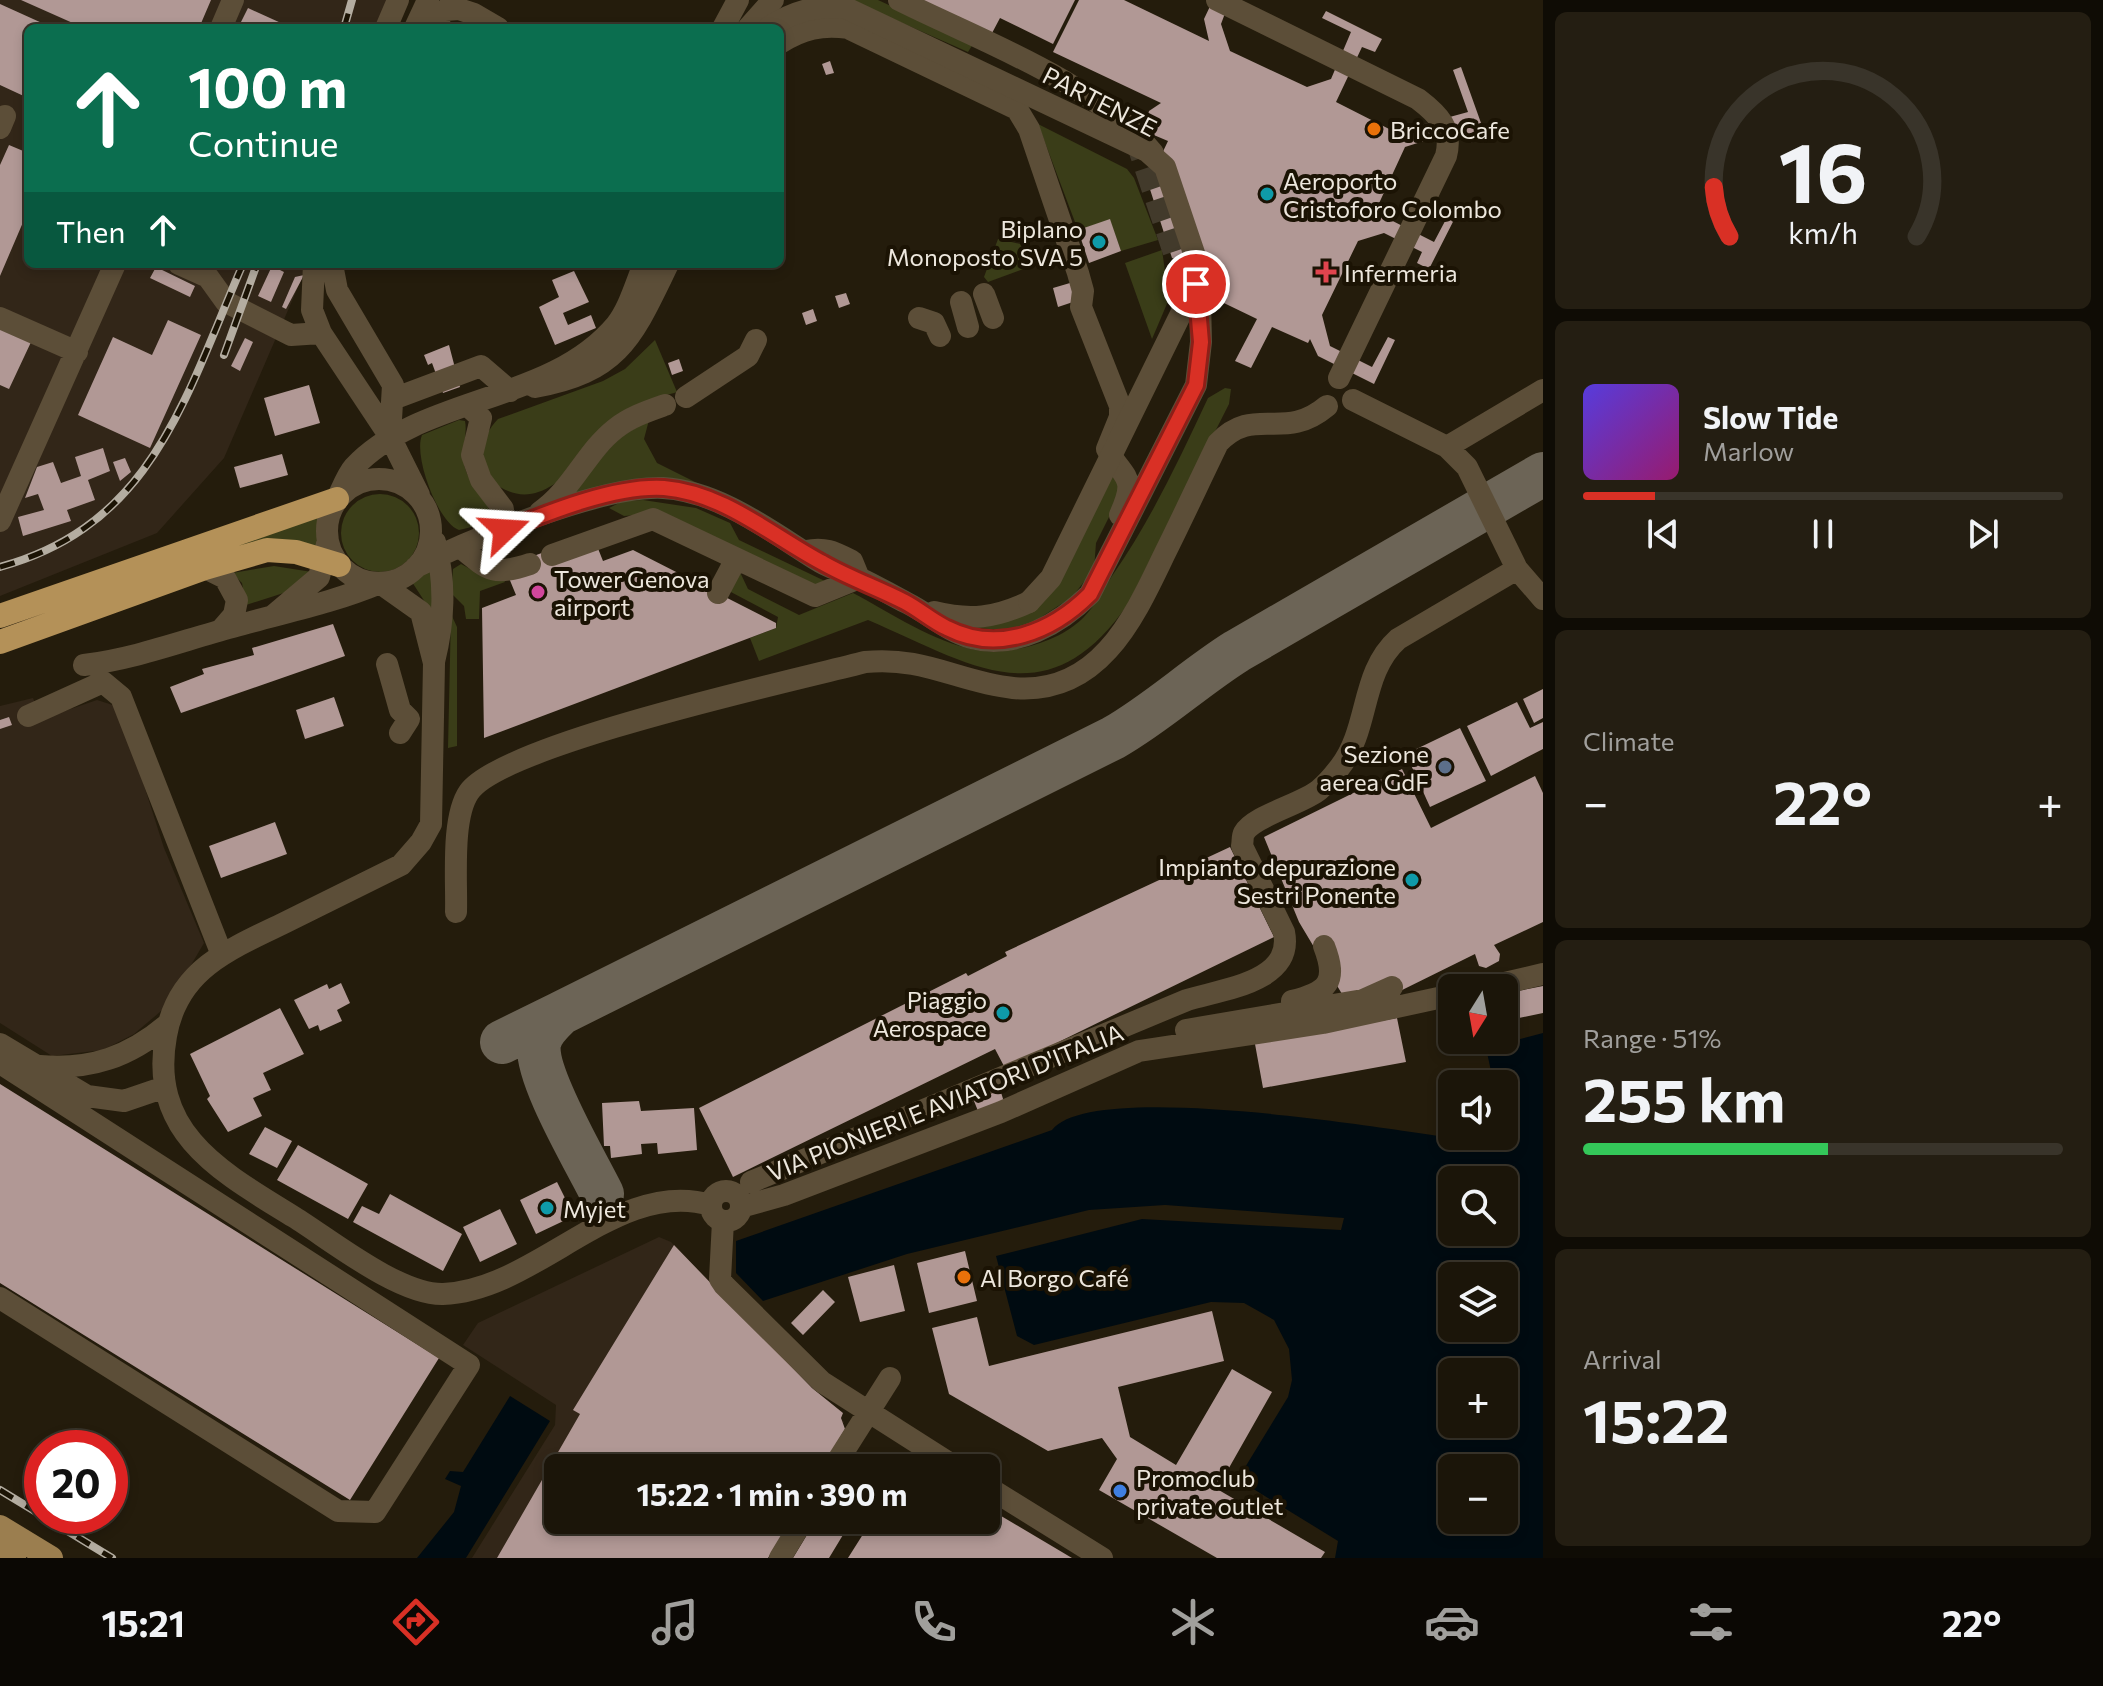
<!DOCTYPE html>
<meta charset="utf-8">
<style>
body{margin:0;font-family:Commissioner,sans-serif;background:#241e12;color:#f1f3f6;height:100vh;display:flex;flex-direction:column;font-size:30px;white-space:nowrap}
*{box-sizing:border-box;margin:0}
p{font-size:26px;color:#a09f9c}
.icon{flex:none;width:44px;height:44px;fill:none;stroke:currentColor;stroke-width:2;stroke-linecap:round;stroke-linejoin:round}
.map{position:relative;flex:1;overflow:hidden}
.details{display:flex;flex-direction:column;gap:12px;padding:12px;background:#0f0c05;width:560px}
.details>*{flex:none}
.hud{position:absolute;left:24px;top:24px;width:760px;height:244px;border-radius:12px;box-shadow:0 4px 12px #0003,0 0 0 2px #39342a;background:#0b6e4f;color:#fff;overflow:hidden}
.needle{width:52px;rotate:191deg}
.tools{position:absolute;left:1438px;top:974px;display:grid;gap:16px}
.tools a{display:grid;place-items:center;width:80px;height:80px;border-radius:12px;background:#1b1509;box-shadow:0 4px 12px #0003,0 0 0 2px #39342a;font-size:40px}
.speed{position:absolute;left:24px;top:1430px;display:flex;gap:16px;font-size:40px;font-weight:700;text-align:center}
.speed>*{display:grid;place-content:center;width:104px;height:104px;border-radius:50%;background:#1b1509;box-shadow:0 4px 12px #0003,0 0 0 2px #39342a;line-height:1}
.speed .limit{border:12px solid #d22;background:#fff;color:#111}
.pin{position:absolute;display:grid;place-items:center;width:68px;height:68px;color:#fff;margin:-34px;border:4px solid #fff;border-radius:50%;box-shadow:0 2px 8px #0007}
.me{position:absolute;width:88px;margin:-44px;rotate:70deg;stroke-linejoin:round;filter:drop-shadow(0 0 6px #0008)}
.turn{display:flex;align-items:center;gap:28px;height:168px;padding:0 32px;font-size:36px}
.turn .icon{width:104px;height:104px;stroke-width:2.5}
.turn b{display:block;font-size:56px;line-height:68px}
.then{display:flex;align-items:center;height:76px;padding:0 32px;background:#0003;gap:16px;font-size:30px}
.big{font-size:60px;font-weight:700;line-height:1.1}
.details .card{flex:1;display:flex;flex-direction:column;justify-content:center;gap:12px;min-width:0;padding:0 28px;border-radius:12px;background:#241e12}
.details .dial{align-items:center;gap:0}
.dial svg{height:208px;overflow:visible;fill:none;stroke:#39342a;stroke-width:7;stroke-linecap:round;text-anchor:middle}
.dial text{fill:#f1f3f6;stroke:none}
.song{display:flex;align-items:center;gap:24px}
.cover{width:96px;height:96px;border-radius:12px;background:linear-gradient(135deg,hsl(250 70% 55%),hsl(320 70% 35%))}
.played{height:8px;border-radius:4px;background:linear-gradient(90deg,#d93025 15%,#39342a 15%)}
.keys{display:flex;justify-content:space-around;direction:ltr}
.heat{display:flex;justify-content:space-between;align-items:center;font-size:44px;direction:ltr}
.charge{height:12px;border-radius:6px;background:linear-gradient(90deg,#34c759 51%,#39342a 0)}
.trip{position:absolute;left:544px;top:1454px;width:456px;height:80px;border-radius:12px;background:#1b1509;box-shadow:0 4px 12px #0003,0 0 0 2px #39342a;font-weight:700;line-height:80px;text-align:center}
.menu{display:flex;height:128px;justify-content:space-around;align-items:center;background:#0b0804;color:#a09f9c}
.menu .icon{width:56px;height:56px}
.menu .active{color:#d93025}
.menu b{font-size:36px;color:#f1f3f6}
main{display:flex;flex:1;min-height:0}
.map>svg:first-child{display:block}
.industrial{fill:#322618}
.green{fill:#3a3d18}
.water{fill:#000b11;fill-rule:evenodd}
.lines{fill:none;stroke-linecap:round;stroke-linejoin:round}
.taxiway{stroke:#6c6456;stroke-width:44}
.building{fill:#b19895}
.minor-tunnel{stroke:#423a2b;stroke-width:22;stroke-dasharray:22 11;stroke-linecap:butt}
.minor{stroke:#5c4e38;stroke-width:22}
.major{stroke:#9b7e4f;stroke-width:24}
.highway{stroke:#b49158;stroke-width:24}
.rail-casing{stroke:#b4ada1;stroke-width:8}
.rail{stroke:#1b1304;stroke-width:5;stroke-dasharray:15;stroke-linecap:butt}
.minor-bridge{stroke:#5c4e38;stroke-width:22}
.route-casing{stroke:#8d1f18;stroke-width:20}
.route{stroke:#d93025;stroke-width:14}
.food-dot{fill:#e8710a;stroke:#1b1304;stroke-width:3}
.culture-dot{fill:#0f9aa8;stroke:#1b1304;stroke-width:3}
.health-dot{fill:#e0444e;stroke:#1b1304;stroke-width:3}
.hotel-dot{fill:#d1479c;stroke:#1b1304;stroke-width:3}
.service-dot{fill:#5c6f8a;stroke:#1b1304;stroke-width:3}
.shop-dot{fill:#3f7fe0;stroke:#1b1304;stroke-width:3}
.labels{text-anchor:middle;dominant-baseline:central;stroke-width:8;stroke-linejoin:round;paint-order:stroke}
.street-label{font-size:24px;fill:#ede7dd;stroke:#1b1304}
.poi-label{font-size:24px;fill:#ede7dd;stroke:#1b1304;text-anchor:start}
</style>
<main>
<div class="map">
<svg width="1543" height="1558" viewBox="0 0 1543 1558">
<rect width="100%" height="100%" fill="#241c0c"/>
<path class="industrial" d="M0 0H408L396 28H28V264H308L224 458 157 533 0 596Z
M33 698 41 719 97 700 119 707 164 848 204 943 167 1006 134 1034 103 1050 52 1056 0 1023V706Z
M659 1237 671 1242 844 1422 816 1468H558V1520L761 1558H472L555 1425 556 1405 463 1345 478 1323Z"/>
<path class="green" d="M836 0H878L973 44 968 52 857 3Z
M1038 124 1127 169 1134 178 1158 240 1121 251 1110 220 1078 230Z
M998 239 1025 245 1035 256 1034 265 988 282 984 277Z
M1162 250 1169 299 1152 339 1125 263Z
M655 340 677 392C662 397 638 401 625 412 592 439 552 519 500 487 491 482 482 468 482 457 481 443 489 428 498 419L603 381 625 369Z
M1225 388 1231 389 1229 404 1128 604C1047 721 971 664 868 620L759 661 750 638 776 628 778 617 729 591 739 570 748 589 799 615 853 593C891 613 933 642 976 650 1010 656 1060 642 1084 617 1095 606 1104 589 1112 576 1151 520 1179 460 1208 398Z
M459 420 465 421C468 436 460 452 465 468 470 486 486 494 490 514L480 525 459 530C438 523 413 456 422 435Z
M649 420 644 439 657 463 699 484C650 471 623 483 577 498L571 493 619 438Z
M1111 469 1122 491 1096 543 1094 569 1072 597 1032 623 1007 630 972 628 1027 613Z
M341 533a39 39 0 1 1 78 0a39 39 0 1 1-78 0Z
M643 500 696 508 730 523 739 540 827 582 808 587 637 515 624 516 609 508 623 501Z
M319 514 320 549H226Z
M461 564 491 580 503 578 505 582 480 591 479 619H466L464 606 451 593 453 569Z
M274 566 312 572 293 590 246 605 242 583 232 573Z
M433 569 434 616 412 582Z
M451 614 457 627V746L448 748Z"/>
<path class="water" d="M1543 1033V1558H1335L1338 1541 1247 1485 1244 1469 1288 1397 1292 1380 1289 1349 1274 1320 1244 1303 1211 1302 1034 1345 1017 1336 996 1256 1142 1219 1341 1230 1344 1218 1165 1205 1089 1210 907 1254 763 1301 736 1273V1241L1052 1130C1094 1076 1420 1134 1491 1144L1512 1140 1504 1084H1500L1497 1071H1491L1486 1048ZM1452 1180H1504V1232H1452ZM1452 1276H1504V1328H1452ZM1452 1372H1504V1424H1452ZM1452 1468H1504V1520H1452Z
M510 1396 550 1421 466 1558H417L454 1512 461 1486 445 1479 450 1471 463 1472Z"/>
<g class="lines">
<path class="taxiway" d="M561 1013 1113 738C1157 713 1194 678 1237 651L1543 474
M502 1042 561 1013C552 1022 542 1030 539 1043 534 1075 587 1163 602 1194"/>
</g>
<path class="building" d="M21 0H211L199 28H84Z
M919 0H1075L1053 44 1000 18 991 35Z
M1079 0H1124L1209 41 1204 19 1213 0H1230L1221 24 1230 51 1307 87 1331 79 1351 32 1322 18 1326 11 1382 39 1375 52 1362 47 1336 102 1395 132 1468 112 1453 70 1461 67 1486 137 1470 143 1465 128 1405 147 1375 212 1434 242 1453 206 1459 210 1429 269 1417 263 1422 252 1384 233 1358 241 1322 315 1330 346 1372 367 1388 337 1395 340 1374 384 1318 356 1310 339 1308 343 1272 327 1251 368 1235 361 1257 319 1199 291 1208 272 1172 258 1148 183 1168 141 1149 133 1154 122 1147 118 1149 111 1161 103 1053 52Z
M0 4 53 28H28V98L0 85Z
M248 8 292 28H238Z
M830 61 834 73 826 75 822 64Z
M9 145 28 153V221L24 220 0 276V165Z
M1110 219 1121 251 1089 263 1078 230Z
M272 266 284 272 271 302 258 296Z
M156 267 195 286 190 297 150 278Z
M574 271 589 302 563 313 568 325 591 315 596 328 555 345 539 307 559 297 552 280Z
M304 275 286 309 282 307 295 277Z
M1070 283 1076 301 1058 307 1053 288Z
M846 293 850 304 839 308 835 296Z
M813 309 817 321 806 325 802 313Z
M168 320 201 335 150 448 78 415 113 337 152 355Z
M0 327 32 340 9 389 0 385Z
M245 338 253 342 240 371 231 366Z
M449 345 460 387 443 393 432 363 428 365 424 355Z
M679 359 683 371 672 375 668 363Z
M309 385 320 423 275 436 264 398Z
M103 448 110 471 88 480 95 500 67 510 71 521 23 536 18 517 44 510 38 494 25 498 37 467 53 462 61 483 81 476 75 457Z
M282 454 288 475 240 488 234 467Z
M125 458 131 472 120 481 113 462Z
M597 546 603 561 633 550 776 623V628L484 738 482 608 516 595 509 578 528 558 550 550Z
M333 624 345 656 181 713 170 687 204 674 202 669 254 655 252 648Z
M1543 689V718L1534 723 1523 699Z
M334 697 344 726 305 739 296 710Z
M1517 702 1530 728 1543 722V749L1491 776 1467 726Z
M9 717 12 725 0 729V720Z
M1460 728 1486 781 1430 807 1406 754Z
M1402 769 1431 828 1535 776 1543 793V922L1494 945 1500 954 1499 961 1486 968 1479 966 1475 954 1392 995 1345 999 1299 922 1264 837Z
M275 822 287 854 221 878 209 846Z
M1230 847 1274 937 1005 1068 995 1049 733 1177 699 1108 966 973 968 976 1007 956 1005 952Z
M341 983 350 1003 337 1010 342 1021 320 1031 318 1025 309 1029 294 1000 327 984 329 989Z
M1543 986V1013L1514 1019 1508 993Z
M280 1008 304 1054 263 1073 271 1090 253 1098 262 1116 228 1132 207 1099 210 1096 190 1054Z
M1397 1018 1406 1062 1263 1088 1255 1044Z
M0 1084 439 1358 350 1500 0 1283Z
M999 1086 1004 1102 978 1111 972 1096Z
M639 1101 641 1111 694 1108 697 1150 658 1154 657 1143 641 1144 642 1154 611 1158 610 1146H604L602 1103Z
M265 1127 292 1141 277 1168 249 1154Z
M298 1145 368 1184 348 1219 277 1180Z
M557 1182 574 1216 536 1234 520 1200Z
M390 1194 462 1234 443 1271 353 1222 362 1206 379 1214Z
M500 1209 517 1244 480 1262 463 1227Z
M674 1245 812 1388 843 1413 841 1418 845 1429 822 1468H558V1520H791L768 1558H497L580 1414 573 1410Z
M965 1251 977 1301 929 1313 917 1263Z
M894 1265 905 1311 860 1322 848 1277Z
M823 1290 835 1302 803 1335 791 1323Z
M1212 1311 1224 1361 1118 1387 1130 1437 1176 1465 1232 1369 1272 1392 1217 1489 1325 1552 1321 1558H1217L1099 1490 1117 1459 1102 1438 1048 1451 949 1394 932 1328 977 1317 989 1366Z
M855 1457 874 1468H848Z
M908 1460 921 1468H903Z
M986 1507 1072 1558H848L872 1520H986Z
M816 1520H852L829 1558H793Z"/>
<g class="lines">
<path class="minor-tunnel" d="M1135 137 1193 309"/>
<path class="minor" d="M899 0C983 42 1092 80 1153 153
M1217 0 1418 99C1439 115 1453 129 1446 156L1339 378
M221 28 233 0
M386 28 398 0
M415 28 428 0
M432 28 445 10 459 9 474 14 498 28
M723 28 738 0
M748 28 773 0
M780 43C802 29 822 24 848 28L1017 109 1029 129 1078 273 1083 291 1081 307 1120 406V417L1107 449C1124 480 1138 475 1120 515
M0 128 5 116
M179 264 208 277 226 302 291 335 321 333
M314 264 312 310 321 333 390 437 419 495
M332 264 337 290 393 385 390 437
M984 294 993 318
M961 302 968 327
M0 318 77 352
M919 318 934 323 940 336
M535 387C620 372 633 336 668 264
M686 397 748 356 756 340
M393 399 481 366 510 391
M1353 400 1447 447 1543 390
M469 407 481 418 472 455 481 480 503 509 502 519 486 537
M327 531a52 52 0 1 1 104 0a52 52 0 1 1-104 0Z
M337 499C342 489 347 475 354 467 422 395 550 404 616 325 629 309 636 283 644 264
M540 512C572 490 586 452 615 429 630 417 648 411 665 405
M0 521 115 264
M460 547C489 571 493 576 530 564
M806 551C825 547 834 552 852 561L859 578
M552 555 653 519 815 596 859 578
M416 567C472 539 602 485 663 488 720 491 773 533 820 562 832 569 846 573 859 578 875 585 891 595 907 603 929 614 947 631 971 638 1015 650 1060 624 1090 594L1196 385 1201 342 1200 301 1194 272
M205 568 225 578 237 600 234 615 221 630
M1517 569 1543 599
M380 583 421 612 434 663 431 824 421 842 401 865C361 885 322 904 282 924 257 936 230 948 208 965 185 983 171 1007 166 1036 148 1134 223 1173 294 1217 331 1240 399 1295 443 1294 538 1290 617 1177 711 1205
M718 593 736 559
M934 612C970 621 995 618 1029 602
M274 615 319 577 327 544
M434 662C444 621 446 583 435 542
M387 664 400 710 409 719 400 733
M84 665C138 658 181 641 233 627 285 612 329 604 380 583
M28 716 103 682 121 697 222 955
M456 912C457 881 451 818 469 792 502 744 796 680 865 662 924 656 958 682 1013 688 1099 696 1134 618 1165 553 1183 517 1200 480 1218 443 1255 404 1283 443 1327 406
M1483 988 1543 974
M1292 1001C1328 992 1338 982 1324 946
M1186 1030 1363 1000 1392 987
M0 1044 87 1096 124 1101 165 1087
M0 1063 469 1365 375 1512 338 1511 0 1298
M40 1066C91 1070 129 1057 168 1024
M751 1182 1187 1000C1223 989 1294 982 1284 932L1242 846C1243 841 1242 837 1244 833 1253 816 1302 804 1319 790 1326 784 1334 775 1340 767 1370 728 1360 673 1398 639L1517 569 1467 467 1447 447
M711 1206a15 15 0 1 1 30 0a15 15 0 1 1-30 0Z
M741 1207 784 1195 1001 1112 1139 1051 1323 1023 1452 995
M723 1221 720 1279 724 1285 822 1382 957 1468
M833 1468 890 1378
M986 1486 1102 1558
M780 1558 803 1520"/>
<path class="major" d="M0 1527 51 1558
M0 1550 14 1558"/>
<path class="highway" d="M0 616 337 499
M0 642 205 568 267 550 296 552 339 565"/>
<g class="rail-casing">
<path id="rail" d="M344 28 352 0
M224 355 257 264
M0 567C154 525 186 394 243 264
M0 1490 112 1558"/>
</g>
<use href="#rail" class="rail"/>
<path class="minor-bridge" d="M769 27C795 11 816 5 846 8L1147 151 1165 167 1198 265 1197 281 1051 578 1029 602"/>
</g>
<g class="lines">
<g class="route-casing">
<path id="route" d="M505 530C549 512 616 485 664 488 724 493 772 536 823 563 849 578 878 588 905 602 920 610 932 621 947 628 998 654 1052 632 1090 594L1196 385 1201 342 1196 284"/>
</g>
<use href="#route" class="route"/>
</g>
<g class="food-dot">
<circle cx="1374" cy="129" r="8"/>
<circle cx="964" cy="1277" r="8"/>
</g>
<g class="culture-dot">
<circle cx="1267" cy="194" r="8"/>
<circle cx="1099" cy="242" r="8"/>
<circle cx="1412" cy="880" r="8"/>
<circle cx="1003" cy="1013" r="8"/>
<circle cx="547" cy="1208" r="8"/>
</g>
<path class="health-dot" d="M1322 260h8v8h8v8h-8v8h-8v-8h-8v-8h8z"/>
<circle class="hotel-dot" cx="538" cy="592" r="8"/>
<circle class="service-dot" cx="1445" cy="767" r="8"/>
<circle class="shop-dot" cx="1120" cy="1491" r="8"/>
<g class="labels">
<g class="street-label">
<text transform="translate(1100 101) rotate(27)">PARTENZE</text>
<text transform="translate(945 1102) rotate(-22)">VIA PIONIERI E AVIATORI D'ITALIA</text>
</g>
<g class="poi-label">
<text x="1390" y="129">BriccoCafe</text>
<text x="1283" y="180">Aeroporto<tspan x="1283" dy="28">Cristoforo Colombo</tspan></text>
<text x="1083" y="228" text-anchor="end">Biplano<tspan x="1083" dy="28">Monoposto SVA 5</tspan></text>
<text x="1344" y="272">Infermeria</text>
<text x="554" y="578">Tower Genova<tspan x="554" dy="28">airport</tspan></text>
<text x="1429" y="753" text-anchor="end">Sezione<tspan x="1429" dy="28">aerea GdF</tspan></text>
<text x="1396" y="866" text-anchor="end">Impianto depurazione<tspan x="1396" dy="28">Sestri Ponente</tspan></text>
<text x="987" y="999" text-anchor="end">Piaggio<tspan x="987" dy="28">Aerospace</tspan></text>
<text x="563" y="1208">Myjet</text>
<text x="980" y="1277">Al Borgo Café</text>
<text x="1136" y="1477">Promoclub<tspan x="1136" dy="28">private outlet</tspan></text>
</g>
</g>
</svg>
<div class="tools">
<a><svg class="needle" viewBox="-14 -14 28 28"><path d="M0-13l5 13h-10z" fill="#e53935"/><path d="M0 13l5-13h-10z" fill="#a09f9c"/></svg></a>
<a><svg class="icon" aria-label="sound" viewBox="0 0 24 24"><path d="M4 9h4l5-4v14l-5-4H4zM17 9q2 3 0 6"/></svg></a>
<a><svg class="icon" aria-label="search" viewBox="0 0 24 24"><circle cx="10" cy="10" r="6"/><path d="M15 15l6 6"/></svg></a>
<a><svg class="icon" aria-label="layers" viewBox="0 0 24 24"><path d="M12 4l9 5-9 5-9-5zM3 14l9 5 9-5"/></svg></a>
<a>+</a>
<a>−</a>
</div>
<div class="speed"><div class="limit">20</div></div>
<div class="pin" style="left:1196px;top:284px;background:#d93025"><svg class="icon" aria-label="arrive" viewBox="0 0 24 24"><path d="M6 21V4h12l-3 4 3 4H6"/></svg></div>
<svg class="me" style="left:505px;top:530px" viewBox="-20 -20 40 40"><path d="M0-17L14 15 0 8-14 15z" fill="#d93025" stroke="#fff" stroke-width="4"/></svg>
<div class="trip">15:22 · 1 min · 390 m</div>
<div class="hud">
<div class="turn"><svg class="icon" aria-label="ahead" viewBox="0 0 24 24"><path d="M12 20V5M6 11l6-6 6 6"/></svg><div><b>100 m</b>Continue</div></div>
<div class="then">Then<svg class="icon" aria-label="ahead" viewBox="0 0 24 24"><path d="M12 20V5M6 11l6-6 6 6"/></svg></div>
</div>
</div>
<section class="details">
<div class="card dial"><svg viewBox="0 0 100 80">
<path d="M14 69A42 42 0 1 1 86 69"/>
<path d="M14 69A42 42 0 0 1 8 50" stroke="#d93025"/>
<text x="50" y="56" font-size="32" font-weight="700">16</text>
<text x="50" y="72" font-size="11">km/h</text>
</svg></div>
<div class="card">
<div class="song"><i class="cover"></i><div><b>Slow Tide</b><p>Marlow</p></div></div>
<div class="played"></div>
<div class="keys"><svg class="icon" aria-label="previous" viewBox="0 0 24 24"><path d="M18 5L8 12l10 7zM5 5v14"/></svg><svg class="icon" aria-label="pause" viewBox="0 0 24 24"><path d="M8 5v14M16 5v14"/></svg><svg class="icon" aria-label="next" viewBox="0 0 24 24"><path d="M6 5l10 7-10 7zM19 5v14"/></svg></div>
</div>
<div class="card"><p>Climate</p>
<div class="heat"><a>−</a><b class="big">22°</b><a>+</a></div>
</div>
<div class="card"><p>Range · 51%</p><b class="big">255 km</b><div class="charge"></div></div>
<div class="card"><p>Arrival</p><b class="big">15:22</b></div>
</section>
</main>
<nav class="menu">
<b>15:21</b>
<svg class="icon active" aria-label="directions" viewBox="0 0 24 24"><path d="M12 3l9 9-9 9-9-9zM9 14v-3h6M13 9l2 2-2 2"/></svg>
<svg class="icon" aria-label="music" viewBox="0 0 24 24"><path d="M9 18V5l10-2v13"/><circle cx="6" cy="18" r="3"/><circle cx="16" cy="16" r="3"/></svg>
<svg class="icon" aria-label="phone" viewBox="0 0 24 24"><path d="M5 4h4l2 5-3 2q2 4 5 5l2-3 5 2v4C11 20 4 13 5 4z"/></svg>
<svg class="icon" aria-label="climate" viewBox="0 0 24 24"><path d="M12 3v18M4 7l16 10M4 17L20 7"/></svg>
<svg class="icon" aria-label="car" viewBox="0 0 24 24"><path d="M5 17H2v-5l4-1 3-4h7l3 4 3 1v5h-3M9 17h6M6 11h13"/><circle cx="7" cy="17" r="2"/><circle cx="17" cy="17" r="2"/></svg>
<svg class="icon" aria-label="filters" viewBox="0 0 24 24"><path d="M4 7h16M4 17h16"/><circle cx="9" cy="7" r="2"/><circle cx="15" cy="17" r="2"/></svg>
<b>22°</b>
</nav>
